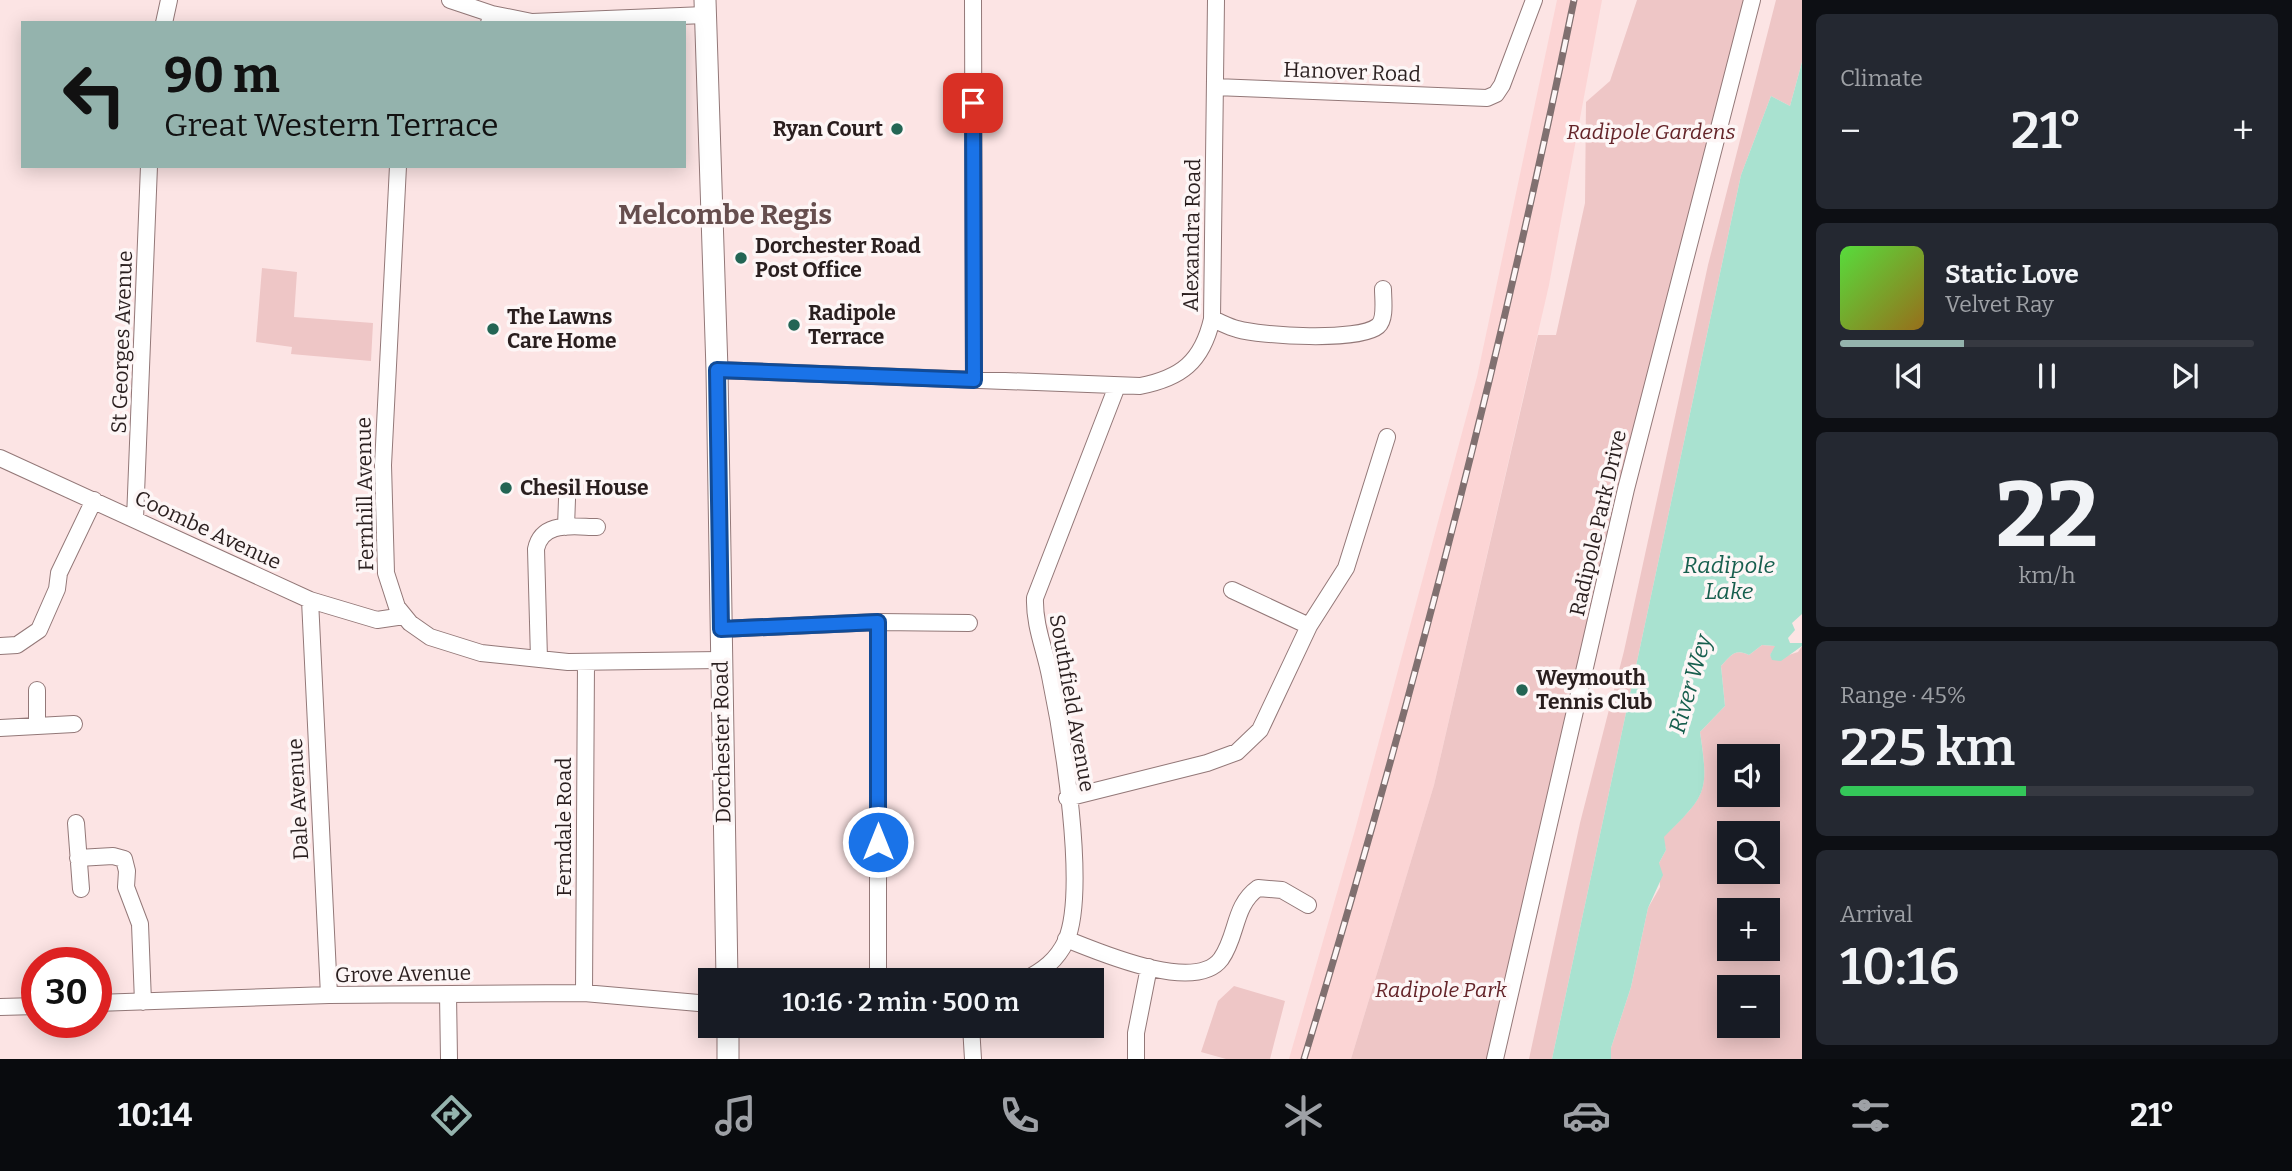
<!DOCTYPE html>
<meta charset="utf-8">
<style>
body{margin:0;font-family:Bitter,serif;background:#242831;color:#f1f3f6;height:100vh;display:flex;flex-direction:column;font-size:26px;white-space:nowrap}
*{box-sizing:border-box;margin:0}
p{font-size:23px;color:#9ea1a6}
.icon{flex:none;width:38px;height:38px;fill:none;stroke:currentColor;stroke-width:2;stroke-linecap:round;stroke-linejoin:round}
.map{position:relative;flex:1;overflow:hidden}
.drawer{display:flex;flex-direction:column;gap:14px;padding:14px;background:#0d0f14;width:490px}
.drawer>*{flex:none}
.guide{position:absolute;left:21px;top:21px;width:665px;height:147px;border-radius:0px;box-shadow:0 4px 18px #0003;background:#94b3ad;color:#111;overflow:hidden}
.buttons{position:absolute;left:1717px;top:744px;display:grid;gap:14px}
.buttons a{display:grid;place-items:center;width:63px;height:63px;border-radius:0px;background:#171b24;box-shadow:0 4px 18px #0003;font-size:35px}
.speed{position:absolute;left:21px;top:947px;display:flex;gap:14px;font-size:35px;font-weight:700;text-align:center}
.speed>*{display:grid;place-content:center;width:91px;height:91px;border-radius:50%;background:#171b24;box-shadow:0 4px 18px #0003;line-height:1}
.speed .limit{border:10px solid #d22;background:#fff;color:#111}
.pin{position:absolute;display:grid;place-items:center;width:60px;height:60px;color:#fff;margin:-30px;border-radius:14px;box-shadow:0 4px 10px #0006}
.me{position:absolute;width:77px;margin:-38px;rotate:0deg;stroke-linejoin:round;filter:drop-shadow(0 0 5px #0008)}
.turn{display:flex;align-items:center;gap:24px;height:147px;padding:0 28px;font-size:32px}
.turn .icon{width:91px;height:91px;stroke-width:2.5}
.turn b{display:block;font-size:49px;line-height:60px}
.big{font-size:52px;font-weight:600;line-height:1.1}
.drawer .tile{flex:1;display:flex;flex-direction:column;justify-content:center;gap:10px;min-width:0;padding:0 24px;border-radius:10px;background:#242831}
.drawer .dial{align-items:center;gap:0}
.dial b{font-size:91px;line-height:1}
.song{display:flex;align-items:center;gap:21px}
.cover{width:84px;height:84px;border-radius:10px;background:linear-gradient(135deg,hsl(110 70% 55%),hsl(40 70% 35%))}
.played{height:7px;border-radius:4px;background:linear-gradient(90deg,#94b3ad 30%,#363941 30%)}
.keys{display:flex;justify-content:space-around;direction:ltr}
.heat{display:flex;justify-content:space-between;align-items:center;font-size:38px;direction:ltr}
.charge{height:10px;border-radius:5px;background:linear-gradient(90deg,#34c759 45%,#363941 0)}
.trip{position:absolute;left:698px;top:968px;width:406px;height:70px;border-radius:0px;background:#171b24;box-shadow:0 4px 18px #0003;font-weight:600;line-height:70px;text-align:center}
.tab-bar{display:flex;height:112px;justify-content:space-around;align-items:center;background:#090b0e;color:#9ea1a6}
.tab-bar .icon{width:49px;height:49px}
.tab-bar .current{color:#94b3ad}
.tab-bar b{font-size:32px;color:#f1f3f6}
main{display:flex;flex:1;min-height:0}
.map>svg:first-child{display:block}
.built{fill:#fcd5d5}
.green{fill:#eec6c6;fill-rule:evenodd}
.water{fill:#a9e2d0}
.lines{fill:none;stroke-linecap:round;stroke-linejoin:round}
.minor-casing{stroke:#937878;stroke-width:18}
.major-casing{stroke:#937878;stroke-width:23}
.minor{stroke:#fff;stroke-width:16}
.major{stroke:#fff;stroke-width:21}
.rail-casing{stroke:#807070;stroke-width:7}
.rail{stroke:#fdf6f6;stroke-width:4.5;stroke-dasharray:13;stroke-linecap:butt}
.route-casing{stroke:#114b97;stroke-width:18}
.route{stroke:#1a73e8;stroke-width:12}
.poi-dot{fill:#236554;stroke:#fdf6f6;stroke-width:2.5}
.labels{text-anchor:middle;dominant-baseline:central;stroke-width:7;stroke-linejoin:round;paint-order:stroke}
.street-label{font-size:21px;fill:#2a1f1f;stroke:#fdf6f6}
.poi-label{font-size:21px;font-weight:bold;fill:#2a1f1f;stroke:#fdf6f6;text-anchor:start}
.park-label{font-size:21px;font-style:italic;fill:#642429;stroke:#fdf6f6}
.water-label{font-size:23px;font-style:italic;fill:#175f4e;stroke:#fdf6f6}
.district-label{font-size:28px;font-weight:bold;fill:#664e4e;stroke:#fdf6f6}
</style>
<main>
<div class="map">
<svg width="1802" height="1059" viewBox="0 0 1802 1059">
<rect width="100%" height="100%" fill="#fce4e4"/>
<path class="built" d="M1557 0H1602L1549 285 1434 785 1351 1059H1289L1355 830 1477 377Z"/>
<path class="green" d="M1637 0H1752L1495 1059H1351L1434 785 1538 335H1556L1585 203 1586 102 1610 81Z
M1776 0H1802V62L1790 106 1771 96 1741 175 1552 1059H1529L1580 823 1624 651 1708 265Z
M262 268 297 272 294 317 373 323 371 361 291 354 292 347 256 342Z
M1762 645 1776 646 1770 655 1773 660 1798 652 1802 646V1059H1611V1048L1631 987 1648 908 1660 887 1659 863 1666 850 1663 837C1707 795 1709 792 1700 732L1725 706 1721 666C1731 655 1735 648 1749 655ZM1729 756H1768V794H1729ZM1729 833H1768V872H1729ZM1729 910H1768V948H1729ZM1729 987H1768V1026H1729Z
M1234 986 1285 1001 1270 1059H1226L1201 1052 1218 1001Z"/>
<path class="water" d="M1802 62V614L1792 623 1795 630 1788 638 1790 643H1802V646L1781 661 1772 660 1770 655 1775 646 1762 645 1749 655C1735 648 1731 655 1721 666L1725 706 1700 732C1709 793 1707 794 1664 837L1666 850 1659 863 1663 875 1648 908 1631 987 1611 1048V1059H1552L1741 175 1771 96 1790 106Z"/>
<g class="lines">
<g class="minor-casing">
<path id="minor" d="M450 0 492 14
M973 0 974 380
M164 23 169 0
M489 23 492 14 532 22 705 15
M1215 87 1487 98 1496 94 1502 85 1534 0
M398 166 383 465 386 573 397 607 410 623 430 637 481 653 568 662 720 660
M1212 319C1220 322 1229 327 1237 329 1261 336 1359 342 1378 326 1386 319 1383 299 1383 289
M717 370 1140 386C1181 378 1202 362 1212 319L1216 0
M0 458 310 600 377 620 404 616
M135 519 149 166
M566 527 567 499
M1232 590 1309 626
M310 600 329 995
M878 622V980
M721 629 878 622 969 623
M0 646 17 645 39 630 57 589 59 573 94 500
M539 659 536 549C542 520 574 527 597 527
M37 690V726
M0 728 74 724
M1067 798 1207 763 1237 752 1260 730 1309 626 1346 568 1387 437
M76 823 81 889
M78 858 113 856 124 859 127 871 126 887 140 924 143 1002
M1066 939C1099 952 1195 994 1221 959 1238 935 1233 906 1258 888L1282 890 1308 905
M1024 980C1043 971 1057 960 1066 941 1088 890 1062 733 1050 676 1045 650 1034 625 1035 598L1117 386
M584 993 586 662
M448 994 449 1059
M96 1003 329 995 584 993 710 1004
M0 1007 37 1006
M971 1026 973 1059
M1136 1059V1033L1149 967
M1495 1059 1626 489 1752 0"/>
</g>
<g class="major-casing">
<path id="major" d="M705 0 717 370 727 980
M728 1026V1059"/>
</g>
<use href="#minor" class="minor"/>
<use href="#major" class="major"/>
<g class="rail-casing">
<path id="rail" d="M1304 1059C1410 710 1501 358 1574 0"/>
</g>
<use href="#rail" class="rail"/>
</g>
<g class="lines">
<g class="route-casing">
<path id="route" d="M878 842V622L721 629 717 370 974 380 973 103"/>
</g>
<use href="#route" class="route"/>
</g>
<g class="poi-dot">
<circle cx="897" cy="129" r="7"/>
<circle cx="741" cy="258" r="7"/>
<circle cx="794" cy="325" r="7"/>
<circle cx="493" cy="329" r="7"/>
<circle cx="506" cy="488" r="7"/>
<circle cx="1522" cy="690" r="7"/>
</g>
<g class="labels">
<g class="street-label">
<text transform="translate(1352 72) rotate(2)">Hanover Road</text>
<text transform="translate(1192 235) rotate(-89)">Alexandra Road</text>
<text transform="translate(122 342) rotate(-88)">St Georges Avenue</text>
<text transform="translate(365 494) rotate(-91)">Fernhill Avenue</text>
<text transform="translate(1598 523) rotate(-77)">Radipole Park Drive</text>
<text transform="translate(208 530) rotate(25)">Coombe Avenue</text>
<text transform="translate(1072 703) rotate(80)">Southfield Avenue</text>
<text transform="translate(722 742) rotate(-91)">Dorchester Road</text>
<text transform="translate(298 799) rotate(-93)">Dale Avenue</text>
<text transform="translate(564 827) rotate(-90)">Ferndale Road</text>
<text transform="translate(403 974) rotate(-1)">Grove Avenue</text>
</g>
<g class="poi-label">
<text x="883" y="129" text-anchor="end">Ryan Court</text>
<text x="755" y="246">Dorchester Road<tspan x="755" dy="24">Post Office</tspan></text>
<text x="808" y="313">Radipole<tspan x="808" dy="24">Terrace</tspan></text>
<text x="507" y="317">The Lawns<tspan x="507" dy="24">Care Home</tspan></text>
<text x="520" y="488">Chesil House</text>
<text x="1536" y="678">Weymouth<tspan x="1536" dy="24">Tennis Club</tspan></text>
</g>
<g class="park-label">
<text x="1651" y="132">Radipole Gardens</text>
<text x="1441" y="990">Radipole Park</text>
</g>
<g class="water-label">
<text x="1729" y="565">Radipole<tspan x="1729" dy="26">Lake</tspan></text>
<text transform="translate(1690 684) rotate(-74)">River Wey</text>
</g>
<g class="district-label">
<text x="725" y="214">Melcombe Regis</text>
</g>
</g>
</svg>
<div class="buttons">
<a><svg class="icon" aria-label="sound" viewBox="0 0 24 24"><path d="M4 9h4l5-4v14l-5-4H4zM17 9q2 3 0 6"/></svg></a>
<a><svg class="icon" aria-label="search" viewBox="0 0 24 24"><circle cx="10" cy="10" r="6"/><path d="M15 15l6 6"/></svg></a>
<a>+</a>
<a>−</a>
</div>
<div class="speed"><div class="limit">30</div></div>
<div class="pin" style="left:973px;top:103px;background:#d93025"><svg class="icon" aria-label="arrive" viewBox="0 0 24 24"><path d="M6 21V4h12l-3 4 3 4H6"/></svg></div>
<svg class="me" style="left:878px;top:842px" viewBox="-20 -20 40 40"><circle r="17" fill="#1a73e8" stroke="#fff" stroke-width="3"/><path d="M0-11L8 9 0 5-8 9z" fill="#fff"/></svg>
<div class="trip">10:16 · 2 min · 500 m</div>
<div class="guide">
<div class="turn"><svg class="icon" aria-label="left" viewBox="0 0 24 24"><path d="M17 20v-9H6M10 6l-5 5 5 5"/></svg><div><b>90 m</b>Great Western Terrace</div></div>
</div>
</div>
<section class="drawer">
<div class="tile"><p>Climate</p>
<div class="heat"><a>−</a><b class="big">21°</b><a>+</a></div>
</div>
<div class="tile">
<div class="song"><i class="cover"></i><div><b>Static Love</b><p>Velvet Ray</p></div></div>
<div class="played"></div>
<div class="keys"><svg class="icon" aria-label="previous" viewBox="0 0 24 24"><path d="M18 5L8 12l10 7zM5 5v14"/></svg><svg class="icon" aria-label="pause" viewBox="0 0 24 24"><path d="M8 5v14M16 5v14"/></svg><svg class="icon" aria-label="next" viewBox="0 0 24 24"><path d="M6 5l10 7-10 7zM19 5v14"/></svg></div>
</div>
<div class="tile dial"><b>22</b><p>km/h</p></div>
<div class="tile"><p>Range · 45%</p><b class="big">225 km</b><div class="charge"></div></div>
<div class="tile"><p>Arrival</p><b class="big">10:16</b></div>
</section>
</main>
<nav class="tab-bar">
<b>10:14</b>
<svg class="icon current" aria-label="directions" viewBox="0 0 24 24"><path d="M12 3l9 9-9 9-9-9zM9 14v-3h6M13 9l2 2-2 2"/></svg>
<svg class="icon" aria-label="music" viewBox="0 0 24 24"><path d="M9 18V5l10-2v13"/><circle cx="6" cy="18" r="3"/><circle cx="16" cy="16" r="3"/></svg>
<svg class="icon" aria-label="phone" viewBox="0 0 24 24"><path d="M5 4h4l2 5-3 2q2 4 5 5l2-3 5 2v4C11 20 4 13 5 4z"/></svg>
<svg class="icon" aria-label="climate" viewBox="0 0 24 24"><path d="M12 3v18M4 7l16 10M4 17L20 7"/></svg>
<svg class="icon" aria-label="car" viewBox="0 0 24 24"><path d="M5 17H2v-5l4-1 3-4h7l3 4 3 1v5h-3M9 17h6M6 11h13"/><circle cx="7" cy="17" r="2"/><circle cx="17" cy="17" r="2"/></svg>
<svg class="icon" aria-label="filters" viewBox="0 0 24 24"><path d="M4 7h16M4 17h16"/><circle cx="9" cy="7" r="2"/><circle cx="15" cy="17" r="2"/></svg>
<b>21°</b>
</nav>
